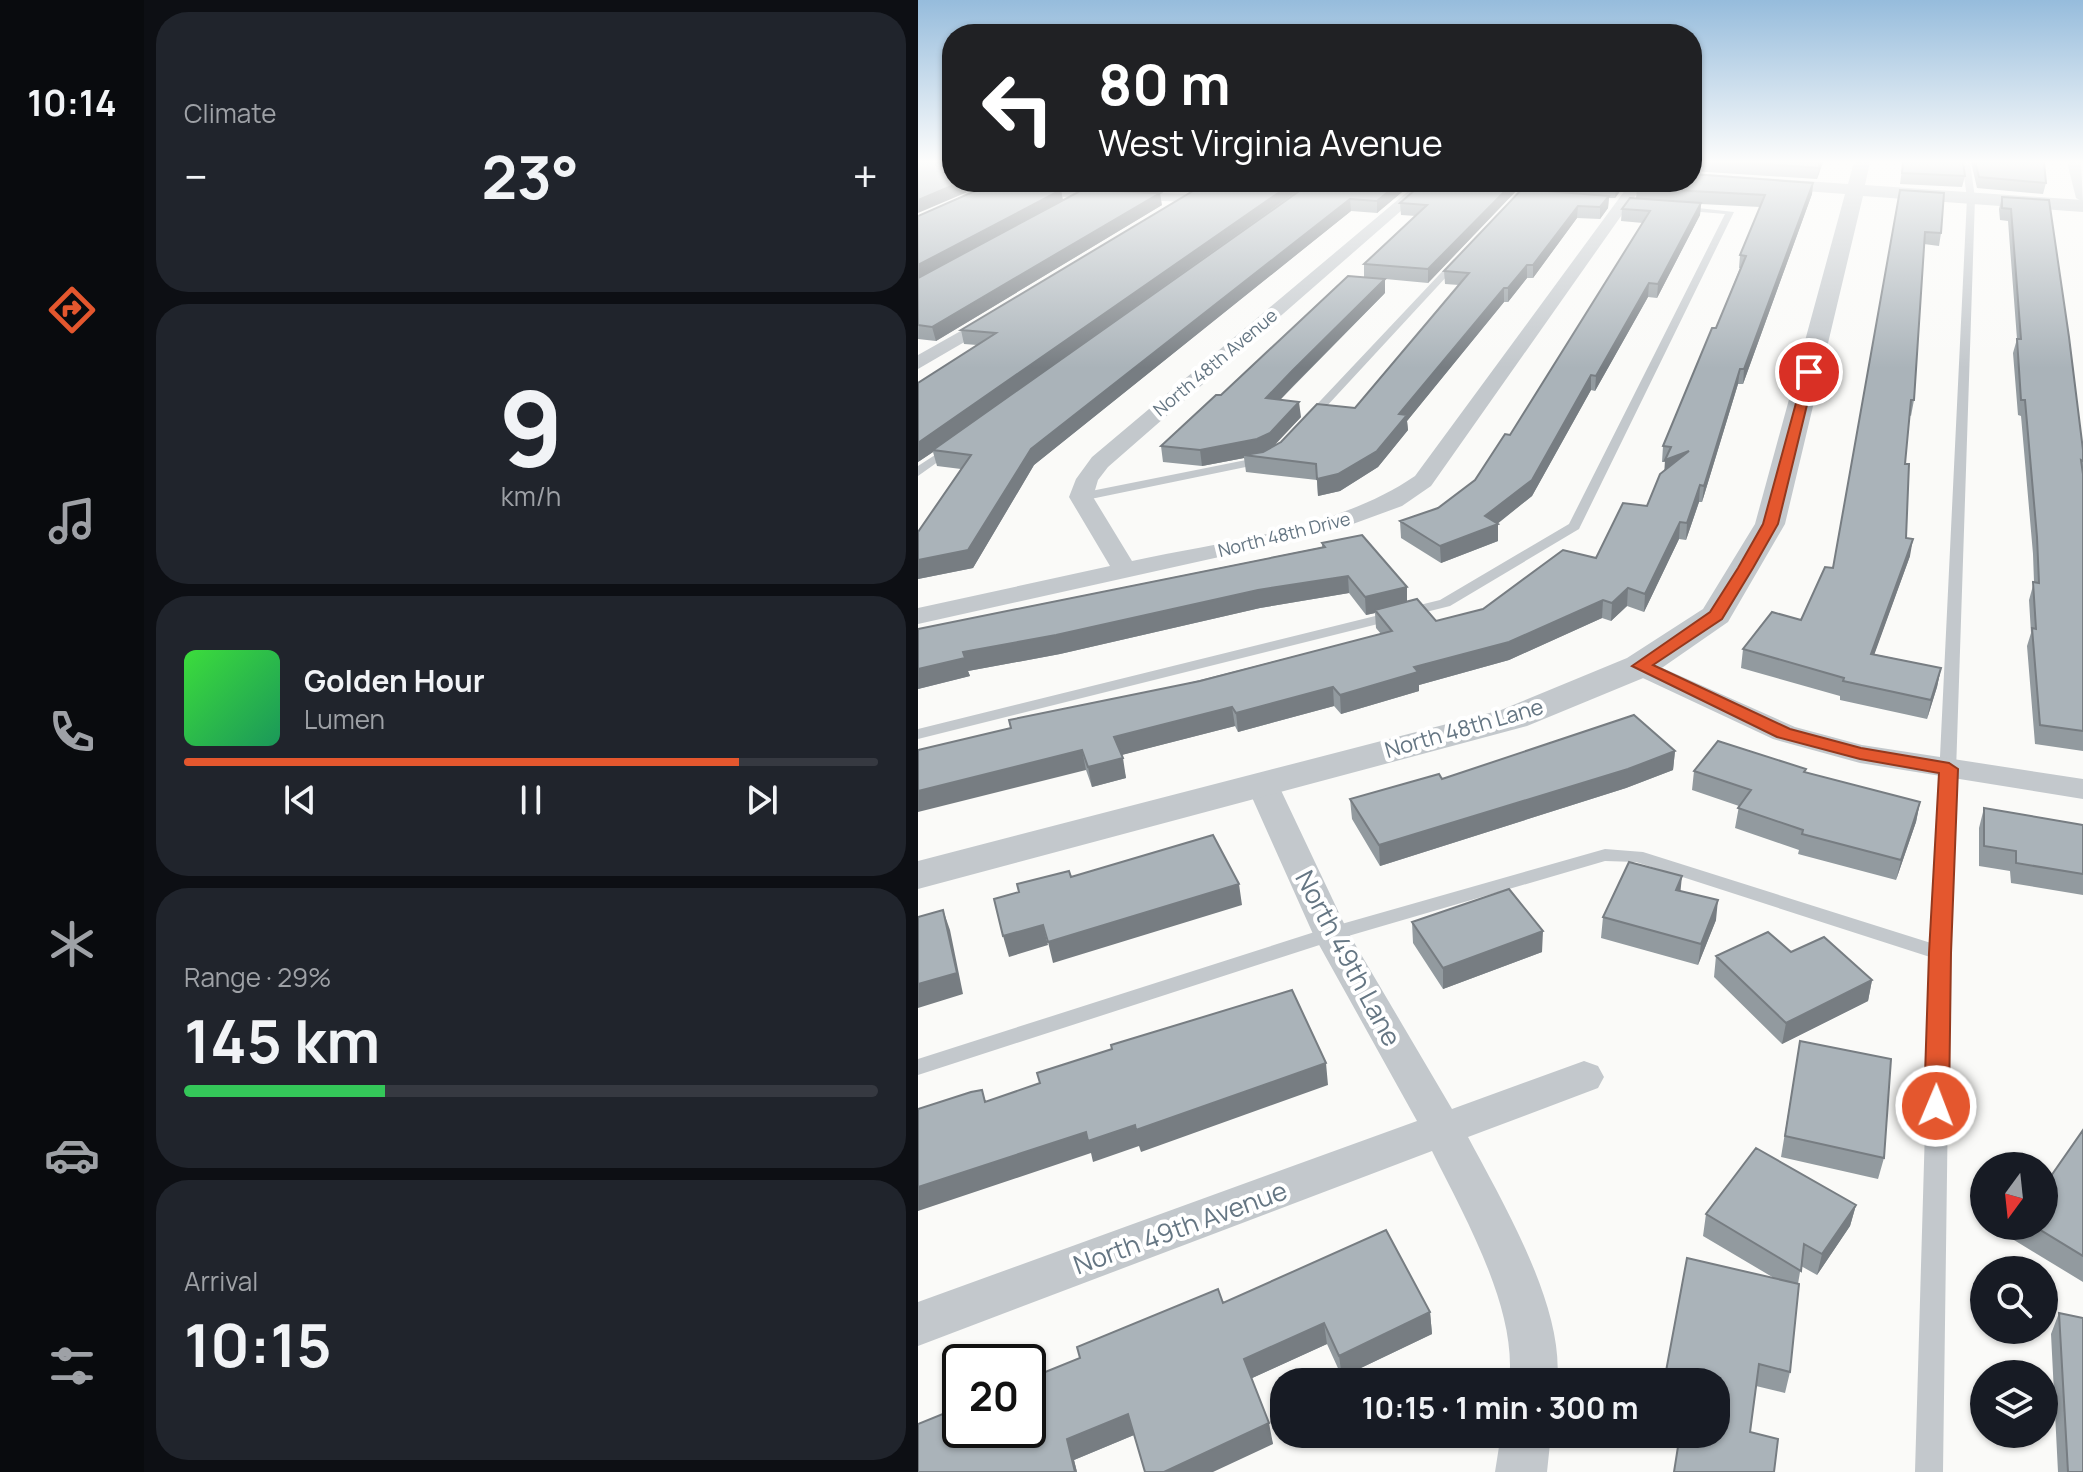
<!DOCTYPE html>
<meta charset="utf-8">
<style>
body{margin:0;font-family:Manrope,sans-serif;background:#20242c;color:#f1f3f6;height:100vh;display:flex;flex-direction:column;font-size:30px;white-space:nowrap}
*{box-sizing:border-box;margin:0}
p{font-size:26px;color:#9ea1a6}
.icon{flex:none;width:44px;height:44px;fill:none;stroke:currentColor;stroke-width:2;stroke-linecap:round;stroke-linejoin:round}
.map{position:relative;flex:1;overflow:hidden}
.sheet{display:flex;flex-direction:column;gap:12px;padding:12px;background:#0d0f14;width:774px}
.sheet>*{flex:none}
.hud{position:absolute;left:24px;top:24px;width:760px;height:168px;border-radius:32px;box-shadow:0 2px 6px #0004;background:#202124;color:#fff;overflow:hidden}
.needle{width:52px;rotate:195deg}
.tools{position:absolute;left:1052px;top:1152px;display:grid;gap:16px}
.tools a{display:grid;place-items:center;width:88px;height:88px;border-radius:50%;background:#171b24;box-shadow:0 2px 6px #0004;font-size:40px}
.speed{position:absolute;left:24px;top:1344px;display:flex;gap:16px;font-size:40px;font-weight:700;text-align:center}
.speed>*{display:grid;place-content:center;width:104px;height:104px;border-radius:50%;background:#171b24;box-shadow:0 2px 6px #0004;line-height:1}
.speed .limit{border:4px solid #111;border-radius:12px;background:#fff;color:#111}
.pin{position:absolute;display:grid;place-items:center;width:68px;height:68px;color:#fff;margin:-34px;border:4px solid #fff;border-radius:50%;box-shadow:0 2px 8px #0007}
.me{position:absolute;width:88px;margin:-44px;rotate:1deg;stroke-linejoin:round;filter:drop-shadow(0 0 6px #0008)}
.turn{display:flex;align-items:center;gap:28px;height:168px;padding:0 24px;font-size:36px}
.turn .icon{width:104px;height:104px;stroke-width:2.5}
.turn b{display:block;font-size:56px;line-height:68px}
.big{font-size:60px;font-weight:700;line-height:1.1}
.sheet .widget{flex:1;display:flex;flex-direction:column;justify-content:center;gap:12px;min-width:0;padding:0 28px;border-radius:32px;background:#20242c}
.sheet .dial{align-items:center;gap:0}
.dial b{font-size:104px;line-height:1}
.song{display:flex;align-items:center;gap:24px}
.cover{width:96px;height:96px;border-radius:12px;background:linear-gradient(135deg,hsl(120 70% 55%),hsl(150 70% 35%))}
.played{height:8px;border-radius:4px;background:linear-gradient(90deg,#e4572e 80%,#363941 80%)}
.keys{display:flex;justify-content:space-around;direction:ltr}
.heat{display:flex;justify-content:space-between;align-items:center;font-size:44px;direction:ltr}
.charge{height:12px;border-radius:6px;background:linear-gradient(90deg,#34c759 29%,#363941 0)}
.trip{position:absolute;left:352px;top:1368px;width:460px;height:80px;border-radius:32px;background:#171b24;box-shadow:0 2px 6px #0004;font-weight:700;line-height:80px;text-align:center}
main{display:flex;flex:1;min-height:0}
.menu{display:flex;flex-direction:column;width:144px;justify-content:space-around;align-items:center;background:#090b0e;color:#9ea1a6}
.menu .icon{width:56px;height:56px}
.menu .active{color:#e4572e}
.menu b{font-size:36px;color:#f1f3f6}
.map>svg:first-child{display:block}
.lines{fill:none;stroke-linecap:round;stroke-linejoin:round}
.service{fill:#c3c8cc;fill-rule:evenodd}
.minor{fill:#c3c8cc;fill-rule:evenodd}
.tertiary{fill:#c3c8cc;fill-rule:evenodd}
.wall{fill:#929a9f}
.shaded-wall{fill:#777d82}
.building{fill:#aab3b9;stroke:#777d82;stroke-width:2}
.route{fill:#e4572e;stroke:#94391e;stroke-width:2}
.labels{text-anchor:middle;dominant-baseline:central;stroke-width:8;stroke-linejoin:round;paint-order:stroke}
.far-street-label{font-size:18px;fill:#657683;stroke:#fff}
.street-label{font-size:22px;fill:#657683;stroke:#fff}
.near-street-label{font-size:26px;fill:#657683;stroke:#fff}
</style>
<main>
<nav class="menu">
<b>10:14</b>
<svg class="icon active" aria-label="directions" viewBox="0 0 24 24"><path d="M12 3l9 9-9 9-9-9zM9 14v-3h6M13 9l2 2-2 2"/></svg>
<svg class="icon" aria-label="music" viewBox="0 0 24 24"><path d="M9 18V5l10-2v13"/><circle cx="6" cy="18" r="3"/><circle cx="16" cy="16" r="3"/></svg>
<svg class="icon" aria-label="phone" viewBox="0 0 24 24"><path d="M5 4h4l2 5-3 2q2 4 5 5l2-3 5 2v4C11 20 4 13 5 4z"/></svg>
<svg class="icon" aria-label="climate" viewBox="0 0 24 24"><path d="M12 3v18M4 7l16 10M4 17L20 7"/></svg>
<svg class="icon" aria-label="car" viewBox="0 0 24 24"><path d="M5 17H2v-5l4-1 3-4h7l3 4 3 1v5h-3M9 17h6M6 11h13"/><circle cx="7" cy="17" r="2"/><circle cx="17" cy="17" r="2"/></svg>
<svg class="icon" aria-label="filters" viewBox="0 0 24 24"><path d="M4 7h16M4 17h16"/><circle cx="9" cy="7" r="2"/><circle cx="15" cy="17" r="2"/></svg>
</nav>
<section class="sheet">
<div class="widget"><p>Climate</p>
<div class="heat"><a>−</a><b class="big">23°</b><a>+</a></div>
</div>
<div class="widget dial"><b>9</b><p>km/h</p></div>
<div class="widget">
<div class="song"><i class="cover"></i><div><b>Golden Hour</b><p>Lumen</p></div></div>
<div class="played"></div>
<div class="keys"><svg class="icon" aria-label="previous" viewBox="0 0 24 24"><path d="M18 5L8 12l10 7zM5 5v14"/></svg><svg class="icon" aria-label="pause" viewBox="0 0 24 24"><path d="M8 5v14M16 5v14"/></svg><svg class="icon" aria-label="next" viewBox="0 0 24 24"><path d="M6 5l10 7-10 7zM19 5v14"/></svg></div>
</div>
<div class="widget"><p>Range · 29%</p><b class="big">145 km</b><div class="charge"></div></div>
<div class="widget"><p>Arrival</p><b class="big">10:15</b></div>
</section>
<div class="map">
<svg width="1165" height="1472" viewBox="0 0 1165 1472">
<rect width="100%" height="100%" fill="#fafaf8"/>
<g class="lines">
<path class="service" d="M1044 162H1052L1057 198 1032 953 1025 1472H997L1012 957 718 862 687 861 420 939 0 1075V1059L406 929 687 849 725 852 1013 943 1049 198Z
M187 182H197L163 202 156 200Z
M762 206 816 212 661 529 532 606 0 739V729L522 600 651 524 807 214 759 210Z
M536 259 543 261 395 421H387V417Z
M34 444 40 447 38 449 0 476V466Z
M348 456 352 458V462L163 501 157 497 163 493Z"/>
<path class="minor" d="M1149 162H1163L1165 202 1158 198Z
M501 182H516L190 467 180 480 175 497 214 561C307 541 418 530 497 476L713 182H727L513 486 484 506 413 532 0 624V608L192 566 151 497 158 479 174 457Z
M103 188 270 194 277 198 270 202 98 195V189Z
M80 310 89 315 86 319 0 369V355Z
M722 658 877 727 944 745 1165 779V799L942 763 855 739 712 672 708 666 712 660Z
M344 774 355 777 360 784 431 934 534 1109 666 1061 680 1066 686 1077 680 1088 550 1137C585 1203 647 1307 639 1382H591C600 1309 546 1216 514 1151L0 1346V1302L499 1121 395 934 328 784 333 777Z
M583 1434H633L629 1472H577Z"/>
<path class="tertiary" d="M936 162H952L947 185 1165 200V212L945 196 867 524 810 622 735 674 609 726 0 889V861L583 710 709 658 785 609 837 524 927 194 769 182H774V173L930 184Z"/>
</g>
<path class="wall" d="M774 162H905L899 179 774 171Z
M985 162 1047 176 1044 187 982 184Z
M1053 162H1126L1128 183 1125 194 1059 188Z
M34 182H181L169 188 66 185Z
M190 182H282L267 191 191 189Z
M290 182H389V184L394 182H496L459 213 433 211 116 465 55 568 0 579V532L43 469 19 466 15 452 0 462V383L59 345 46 344 43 330Z
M506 182H709L697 198H691L690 208 682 219 659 218 615 278H609L590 302H586L489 421 490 430 460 467 422 491 400 496 399 480 328 472 326 458 284 466 245 462 243 446 303 395 467 293 362 400 383 417 356 445 437 408 541 285 527 284 526 271 602 191H598L510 283 446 277V264L498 216 483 215 482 203Z
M895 183 894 194 825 384H820L784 502H781L768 540 761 539 726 612 709 606 693 621 684 618 591 660 501 685V691L423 714 416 706 320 732 317 726 203 755 208 778 174 787 168 770 93 728 463 634 458 628 457 613 448 615 431 593 342 608 142 654 50 671 52 676 0 689V629L404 547V543L518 621 565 609 678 558 729 506 747 470V462H744L745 446 798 328 822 268H821L822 255 842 207 783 204 782 215 739 298 730 297 677 391 673 390 614 496 579 523 580 541 523 563 483 538 482 521 520 508 557 480 592 435 725 223 703 221 704 209 718 198 719 188Z
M143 190 145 201 244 205 18 341 0 339V216Z
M982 190 1023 233 1021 246 1006 244 996 400 993 416 991 415 987 464 988 538 992 556 956 654 1023 668 1019 687 1009 719 922 700V696L823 668 825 649 883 620 915 568Z
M1084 197 1131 200 1165 450V751L1117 744 1109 646 1113 633 1111 600 1116 582 1115 554 1103 416 1100 415 1095 353 1099 339 1090 221 1082 220 1081 209Z
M757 751 755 770 708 788 462 866 434 819 432 799 524 779Z
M776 771 887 773 1002 802 998 822 978 880 880 854 881 850 817 828 821 806 774 790Z
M1066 808 1165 825V895L1093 883 1092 871 1061 866V828Z
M763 891 798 920 780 965 683 938 685 917Z
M494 922 624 952 525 989 495 943Z
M873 952 954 980 950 1001 864 1044 796 977 798 956Z
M882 1041 966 1158 960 1179 863 1157Z
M1165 1130V1282L1096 1240 1101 1226H1126Z
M938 1205 932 1226 899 1275 883 1266 880 1284 872 1372 867 1393 838 1386 832 1432 756 1472 856 1278 785 1236 788 1214Z
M305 1303 512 1312 514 1334 424 1377 409 1344 334 1378 355 1444 216 1435 156 1460 159 1472H0Z
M1141 1313 1165 1472H1140L1133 1334Z"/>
<path class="shaded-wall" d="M902 162H905L899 179 901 168Z
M43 182H65L66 185 0 213V200Z
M168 182H181L169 188Z
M266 182H282L267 191Z
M376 182H389V184L15 450V452L0 462V443Z
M482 182H496L459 213V201Z
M596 182H598V191L510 283V269Z
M701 182H709L697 198 698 187Z
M895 183 894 194 825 384 826 369Z
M143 190 145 201 0 280V265Z
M242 193 244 205 18 341 14 327Z
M691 196 690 208 682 219V207Z
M432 199 433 211 116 465 55 568 0 579V560L113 449Z
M783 203 782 215 739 298 740 284Z
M660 206 659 218 615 278V265Z
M609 265V278L590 302V288Z
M467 279V293L375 386 350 413 348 398 374 371Z
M731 283 730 297 677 391 678 376Z
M586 288V302L489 421 490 430 460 467 422 491 400 496 399 479 481 414Z
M822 369 820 384 784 502 786 486Z
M673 375V390L614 496 578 525 580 524V541L523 563 522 546 567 516Z
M381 402 383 417 353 449 334 456 326 455V458L284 466 282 450Z
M771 451 746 476 747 460Z
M782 485 781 502 768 540 769 523Z
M762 522 761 539 726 612 727 594Z
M995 539 992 556 950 672 953 654Z
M430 576 431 593 342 608 142 654 50 671 52 676 0 689V669L45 652 340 590Z
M489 587V605L457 610V613L448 615 447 597Z
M710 588 709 606 693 621 694 603Z
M685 600 684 618 591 660 501 685V691L423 714 422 695 496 667Z
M1023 668 1019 687 1009 719 1013 700Z
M415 687 416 706 320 732 318 713Z
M314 707 317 726 200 756 196 737Z
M164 750 168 770 0 812V791Z
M757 751 755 770 708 788 462 866 461 845Z
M205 758 208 778 174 787 170 767Z
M1002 802 998 822 978 880 983 860Z
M764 876 762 896 758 890Z
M321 884 324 905 135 963 130 942Z
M800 900 798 920 780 965 783 944Z
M25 910 32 930 45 994 0 1008V984Z
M125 925 130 945 91 957 85 936Z
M625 931 624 952 525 989V968Z
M954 980 950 1001 864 1044 868 1023Z
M408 1063 410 1085 223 1152 221 1146 175 1162 173 1153 0 1211V1187L168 1132 217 1125Z
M938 1205 932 1226 899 1275 904 1254Z
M512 1312 514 1334 424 1377 421 1356Z
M406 1323 409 1344 330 1380 326 1359Z
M210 1414 216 1435 156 1460 159 1472H157L149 1439Z
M351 1423 355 1444 295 1472H246Z"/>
<path class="building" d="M0 162H34V182H43L0 200Z
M819 162H852L850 164 855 162H902L901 168Z
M985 162H1045L1047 176 984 173Z
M1057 162H1126L1128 183 1061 177Z
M774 174 895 183 826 369H822L786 486 782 485 769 523 762 522 727 594 710 588 694 603 685 600 591 642 496 667 500 672 422 695 415 687 318 713 314 707 196 737 205 758 170 767 164 750 0 791V750L93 728 91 720 282 681 474 631 457 610 499 599 518 621 565 609 645 550 678 558 705 503 729 506 742 474 771 451 747 460 753 447 745 446 794 328H798L828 256 822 255 847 195 719 188 723 182H774Z
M290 182H376L0 443V383L78 333 43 330Z
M394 182H482L459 201 432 199 113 449 50 550 0 560V532L53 455 15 450Z
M506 182H596L510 269 446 264 509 205 482 203Z
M632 182H701L698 187Z
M66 187 143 190 0 265V216Z
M604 189 691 196 682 207 660 206 615 265H609L590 288H586L481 414 489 415 459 451 420 474 399 479 398 464 326 455 345 452 363 442 399 404 437 408 551 273 526 271Z
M164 190 242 193 14 327 0 325V278Z
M982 190 1026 193 1023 233 1007 232 996 400H993L987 464H991L988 538 995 539 953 654 1023 668 1013 700 925 681 926 678 825 649 854 612 883 620 907 567 915 568Z
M1084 197 1131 200 1151 337 1165 450V461L1163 460 1165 474V731L1122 725 1114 628 1118 629 1115 582 1121 583 1119 537 1107 400H1103L1099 339H1103L1093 209 1084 208Z
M712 198 783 203 740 284 731 283 678 376 673 375 614 480 567 516 580 524 522 546 482 521 520 508 557 480 587 434 592 435 732 211 704 209Z
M430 276 467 279 374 371 348 398 381 402 352 433 339 439 282 450 243 446 298 395H303Z
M444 535 489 587 447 597 430 576 340 590 138 635 45 652 47 658 0 669V629L407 547 404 543Z
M716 715 757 751 710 769 461 845 432 799 521 774 524 779Z
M800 741 888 769 886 772 1002 802 983 860 884 834 885 830 820 808 833 790 776 771Z
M1066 808 1165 825V874L1098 863V851L1066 846Z
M295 835 321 884 130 942 125 925 85 936 76 899 101 892 99 884 151 871 153 877Z
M711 862 764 876 758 890 800 900 783 944 685 917Z
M591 889 625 931 525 968 494 922Z
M25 910 39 973 0 984V917Z
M850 932 873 952 906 937 954 980 868 1023 798 956Z
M374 990 408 1063 218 1130 217 1125 170 1141 168 1132 0 1187V1109L53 1092 64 1090 67 1102 122 1083 119 1073 194 1049 193 1045Z
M882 1041 973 1059 966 1158 867 1136Z
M1165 1130V1256L1116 1226H1126V1186Z
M838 1148 938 1205 904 1254 886 1244 883 1271 788 1214Z
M468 1230 512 1312 421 1356 406 1323 326 1359 351 1423 246 1472H227L210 1414 149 1439 157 1472H0V1424L42 1407V1430H110V1379L162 1358 159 1347 300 1289 305 1303Z
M769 1258 881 1284 872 1372 841 1364 832 1432 860 1439 856 1472H756L762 1434H798V1382H746Z
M1141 1313 1165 1318V1472H1150Z"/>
<linearGradient id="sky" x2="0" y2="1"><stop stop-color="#96bcdc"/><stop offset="0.44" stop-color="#fdfdfc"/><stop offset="1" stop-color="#fdfdfc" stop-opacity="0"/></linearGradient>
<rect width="1165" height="368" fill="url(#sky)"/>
<path class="route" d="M887 370 897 372 860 524 835 568 804 619 735 665 872 729 943 748 1031 763 1040 769 1033 953 1031 1106 1027 1113 1018 1115 1010 1113 1006 1106 1011 953 1021 773 942 759 859 737 714 666 792 612 820 568 845 524Z"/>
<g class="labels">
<g class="far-street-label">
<text transform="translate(297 362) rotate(-40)">North 48th Avenue</text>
<text transform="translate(366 534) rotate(-14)">North 48th Drive</text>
</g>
<g class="street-label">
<text transform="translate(546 728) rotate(-16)">North 48th Lane</text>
</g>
<g class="near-street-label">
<text transform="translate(431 958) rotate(62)">North 49th Lane</text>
<text transform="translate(262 1227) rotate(-20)">North 49th Avenue</text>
</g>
</g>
</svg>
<div class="tools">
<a><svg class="needle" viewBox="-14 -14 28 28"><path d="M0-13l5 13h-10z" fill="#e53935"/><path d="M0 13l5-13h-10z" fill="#9ea1a6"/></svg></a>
<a><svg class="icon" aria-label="search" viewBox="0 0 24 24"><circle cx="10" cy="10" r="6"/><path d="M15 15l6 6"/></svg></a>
<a><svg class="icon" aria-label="layers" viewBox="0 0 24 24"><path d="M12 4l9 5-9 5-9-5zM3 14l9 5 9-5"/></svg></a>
</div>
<div class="speed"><div class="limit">20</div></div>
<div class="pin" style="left:891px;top:372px;background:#d93025"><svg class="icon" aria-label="arrive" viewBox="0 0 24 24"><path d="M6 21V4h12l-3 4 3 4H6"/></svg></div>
<svg class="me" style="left:1018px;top:1106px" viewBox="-20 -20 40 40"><circle r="17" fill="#e4572e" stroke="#fff" stroke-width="3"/><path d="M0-11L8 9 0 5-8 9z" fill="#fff"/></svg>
<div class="trip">10:15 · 1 min · 300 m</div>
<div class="hud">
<div class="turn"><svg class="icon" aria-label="left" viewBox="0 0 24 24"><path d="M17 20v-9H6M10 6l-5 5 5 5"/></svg><div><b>80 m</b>West Virginia Avenue</div></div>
</div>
</div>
</main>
